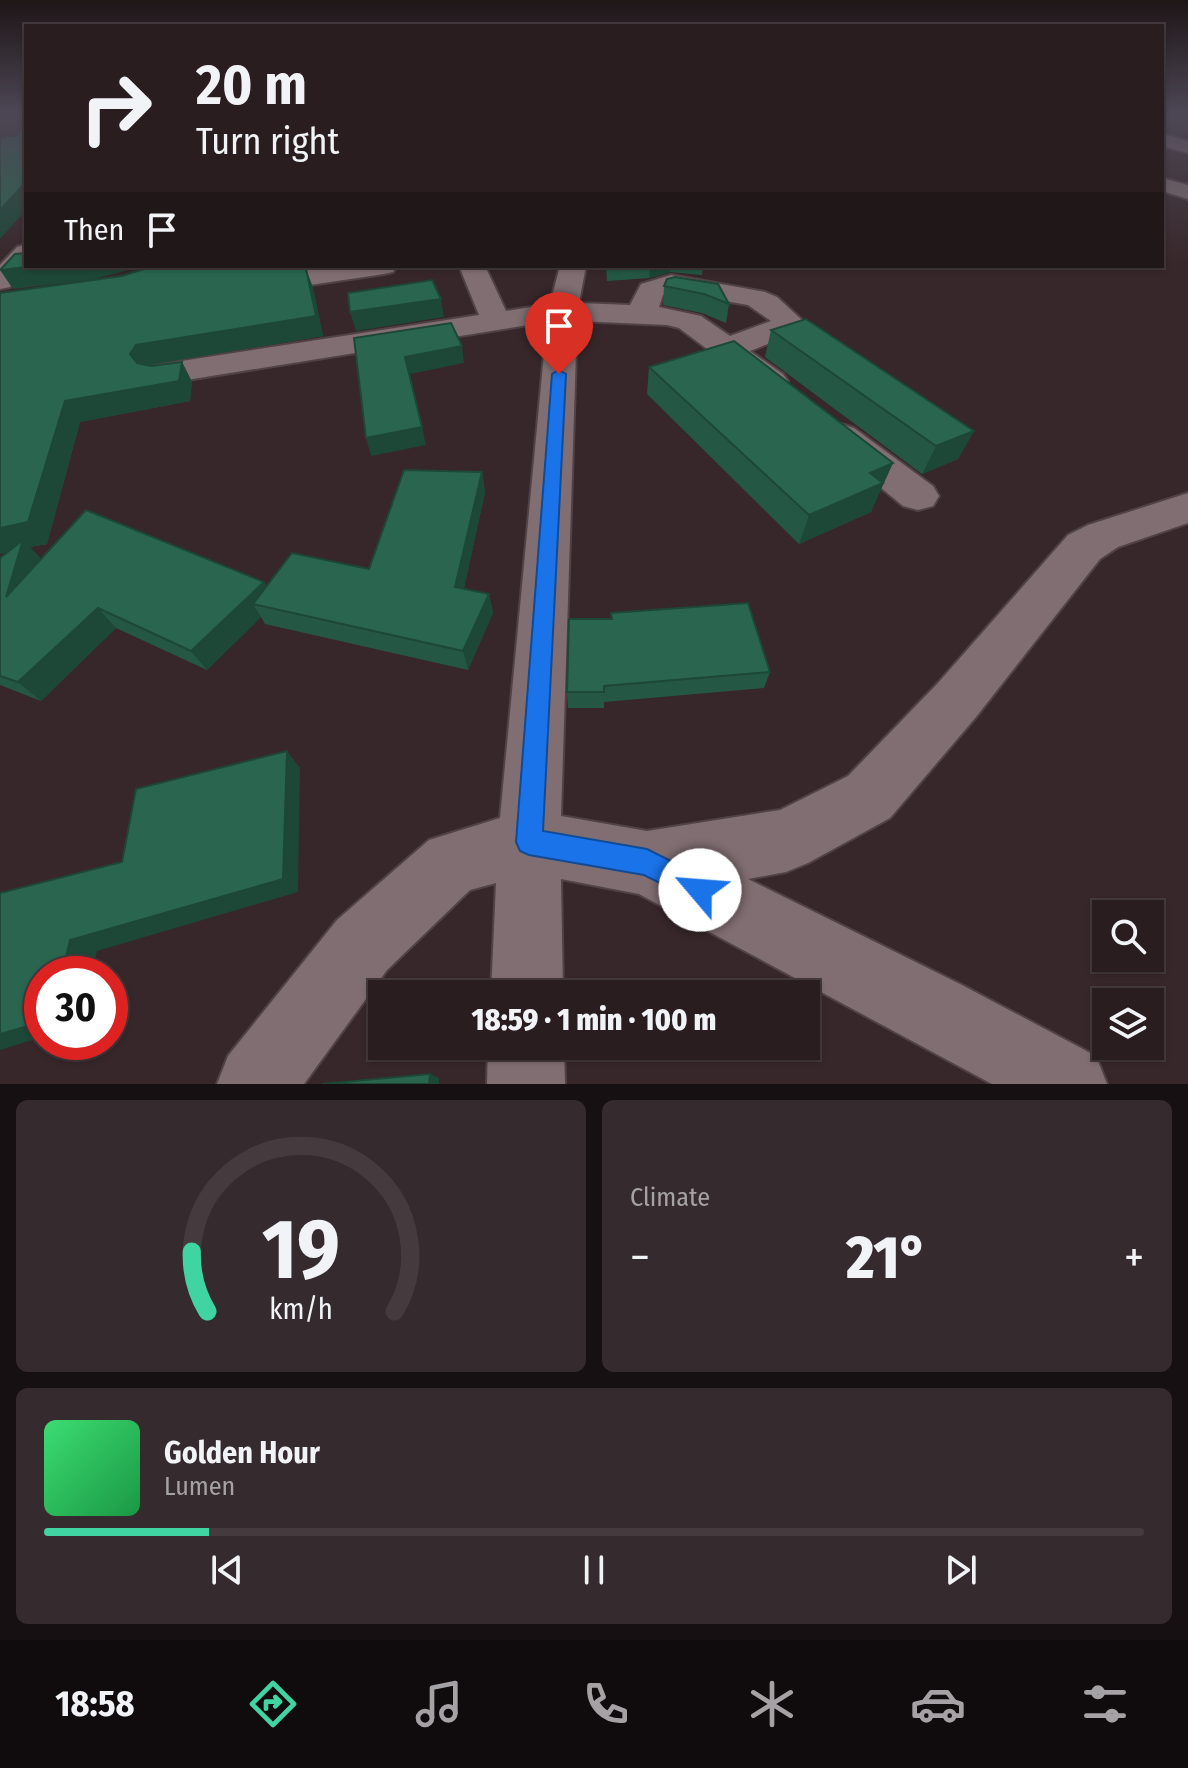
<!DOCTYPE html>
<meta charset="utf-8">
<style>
body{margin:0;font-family:"Fira Sans Condensed",sans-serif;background:#352a2d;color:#f1f3f6;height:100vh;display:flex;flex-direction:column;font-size:30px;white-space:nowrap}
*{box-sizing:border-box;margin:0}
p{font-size:26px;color:#a5a2a5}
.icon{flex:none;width:44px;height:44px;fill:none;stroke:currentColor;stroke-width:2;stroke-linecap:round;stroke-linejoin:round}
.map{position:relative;height:1084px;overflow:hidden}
.side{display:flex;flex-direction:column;gap:16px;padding:16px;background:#171012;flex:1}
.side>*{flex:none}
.top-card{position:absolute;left:24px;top:24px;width:1140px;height:244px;border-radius:0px;box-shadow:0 2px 6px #0004,0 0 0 2px #453b3e;background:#291d20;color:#f1f3f6;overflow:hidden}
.controls{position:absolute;left:1092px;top:900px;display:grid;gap:16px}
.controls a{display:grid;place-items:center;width:72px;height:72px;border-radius:0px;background:#291d20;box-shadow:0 2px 6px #0004,0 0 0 2px #453b3e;font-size:40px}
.speed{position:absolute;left:24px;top:956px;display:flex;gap:16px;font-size:40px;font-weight:700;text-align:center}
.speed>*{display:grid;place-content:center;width:104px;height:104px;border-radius:50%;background:#291d20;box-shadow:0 2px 6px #0004,0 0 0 2px #453b3e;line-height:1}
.speed .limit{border:12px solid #d22;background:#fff;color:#111}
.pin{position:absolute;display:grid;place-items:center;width:68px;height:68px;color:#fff;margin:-82px -34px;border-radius:50% 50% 50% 0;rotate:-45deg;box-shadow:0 0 8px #0007}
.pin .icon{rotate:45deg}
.me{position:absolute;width:88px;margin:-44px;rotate:297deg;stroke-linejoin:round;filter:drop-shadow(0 0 6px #0008)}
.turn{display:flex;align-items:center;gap:28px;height:168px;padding:0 40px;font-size:36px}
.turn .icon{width:104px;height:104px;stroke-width:2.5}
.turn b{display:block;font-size:56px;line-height:68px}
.then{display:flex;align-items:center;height:76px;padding:0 40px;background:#0003;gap:16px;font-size:30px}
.big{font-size:60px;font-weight:800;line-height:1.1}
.side .tile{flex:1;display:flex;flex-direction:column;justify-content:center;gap:12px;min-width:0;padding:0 28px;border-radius:12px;background:#352a2d}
.side .dial{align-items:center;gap:0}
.dial svg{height:208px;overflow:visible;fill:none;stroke:#453b3e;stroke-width:7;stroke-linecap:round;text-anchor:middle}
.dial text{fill:#f1f3f6;stroke:none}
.song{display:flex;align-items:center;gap:24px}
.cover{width:96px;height:96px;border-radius:12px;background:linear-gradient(135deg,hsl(140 70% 55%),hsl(140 70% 35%))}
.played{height:8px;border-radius:4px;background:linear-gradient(90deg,#40d4a2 15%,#453b3e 15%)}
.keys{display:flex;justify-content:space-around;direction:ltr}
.heat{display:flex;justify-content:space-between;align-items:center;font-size:44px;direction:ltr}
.side .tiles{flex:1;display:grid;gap:16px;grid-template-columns:1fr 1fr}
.tile:last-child{grid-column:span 2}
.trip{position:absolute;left:368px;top:980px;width:452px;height:80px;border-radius:0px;background:#291d20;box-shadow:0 2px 6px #0004,0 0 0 2px #453b3e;font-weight:800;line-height:80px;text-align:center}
.dock{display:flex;height:128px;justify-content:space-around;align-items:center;background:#100c0d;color:#a5a2a5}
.dock .icon{width:56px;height:56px}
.dock .on{color:#40d4a2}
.dock b{font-size:36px;color:#f1f3f6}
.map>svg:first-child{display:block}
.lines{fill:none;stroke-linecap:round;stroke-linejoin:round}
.street-casing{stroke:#504246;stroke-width:4}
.street{fill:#816e72;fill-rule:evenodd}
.wall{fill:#245844}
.shaded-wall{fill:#1d4737}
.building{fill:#2a664f;stroke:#1d4737;stroke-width:2}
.route{fill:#1a73e8;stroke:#114b97;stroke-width:2}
</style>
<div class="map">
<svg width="1188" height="1084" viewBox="0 0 1188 1084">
<rect width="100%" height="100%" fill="#37272a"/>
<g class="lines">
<g class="street-casing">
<path id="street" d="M1162 134 1188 141V153L1162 146Z
M1162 178 1188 185V199L1162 191Z
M26 244 28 266 10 287 0 289V265L17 247Z
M329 266H397L393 272 384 274 310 285 300 283 296 277 300 271Z
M459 266H485L506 311 550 304 560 266H586L579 303 630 305 641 284 671 275 765 292 777 297 802 320 795 333 750 351 783 374 788 381 783 388 771 391 759 388 679 328 667 325 577 321 561 816 647 831 780 810 848 776 938 683 1068 535 1088 525 1188 493V523L1118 547 1100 559 976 717 890 818 808 863 786 872 748 879 962 985 1096 1056 1107 1084H992L639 894 561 879 563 994H491L496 883 470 890 387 970 304 1084H217L228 1056 337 920 429 840 500 818 547 322 162 384 150 381 145 374 150 367 162 364 479 315ZM673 292 748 305 771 321 730 336 701 316 659 307 663 295Z
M841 424 854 428 933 486 939 496 933 506 918 510 903 506 828 444 822 436 828 428Z
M488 1046H564L565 1084H487Z"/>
</g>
<use href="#street" class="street"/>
</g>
<path class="wall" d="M606 266H703L702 275 670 272 649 278 607 281Z
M308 267 302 268 306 269 313 288 323 336 148 365 151 366 182 362 192 382 190 401 80 422 47 544 30 547 41 559 264 582 267 586 369 569 482 472 485 492 464 588 489 594 493 613 468 670 265 624 261 617 207 670 116 628 41 701 0 685V558L8 552 0 293Z
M667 279 729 304 726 323 702 313 663 305 664 286Z
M771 330 974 431 958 459 922 474 765 357Z
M649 367 881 492 879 493 871 512 799 544 647 394Z
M611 613 770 672 764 688 604 702V708H568L567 692 611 619Z"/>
<path class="shaded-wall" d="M26 182V210L0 239V210Z
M36 266H144L90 280 13 289 0 270Z
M650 266H671L670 272 649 278Z
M306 269 313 288 323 336 148 365 142 374 130 354 136 345Z
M441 299 444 317 356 331 350 312Z
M462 346 464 363 410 374 426 445 371 456 366 438 405 357Z
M182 362 192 382 190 401 80 422 47 544 30 547 42 561 6 597 20 550 0 554V528L65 401Z
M974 431 958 459 922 474 936 446Z
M893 463 871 512 799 544 809 515 870 473Z
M482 472 485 492 460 607 455 587Z
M264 582 276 602 253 604 261 617 207 670 191 651Z
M489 594 493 613 468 670 463 651Z
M98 608 116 628 41 701 18 682Z
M287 751 300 768 298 892 97 951 92 974H62L70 940Z
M42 1022V1037L0 1050V1034Z
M430 1074 439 1078V1084H429Z"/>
<path class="building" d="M21 128H26V182L0 210V138L18 135Z
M26 253V266H36L0 270 15 254Z
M153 266H292L306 269 316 316 136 345 130 354 137 363 151 366 182 362 179 381 65 401 28 522 0 528V293L122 276Z
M675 277 718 284 729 304 704 294 664 286 667 279Z
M432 280 441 299 350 312 348 293Z
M806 319 974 431 936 446 771 330Z
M451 323 462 346 405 357 422 427 366 438 354 338Z
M734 341 893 463 870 473 883 483 809 515 649 367Z
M404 470 482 472 455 587 489 594 463 651 253 604 292 553 369 569Z
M86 510 264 582 191 651 98 608 18 682 0 676V558L23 540 6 597Z
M748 603 770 672 604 686V692H567L569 619H612L611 613Z
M287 751 283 879 70 940 62 974H42V1022L0 1034V893L122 862 136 789Z
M430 1074 429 1084H322Z"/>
<linearGradient id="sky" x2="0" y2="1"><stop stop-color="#1e1517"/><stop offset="0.43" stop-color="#4d4755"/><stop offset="1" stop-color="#4d4755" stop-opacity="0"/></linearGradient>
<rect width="1188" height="264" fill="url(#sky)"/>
<path class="route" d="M559 370 566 374 543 831 647 849 709 880 713 890 709 899 700 903 644 875 529 855 520 851 516 842 552 374Z"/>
</svg>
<div class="controls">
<a><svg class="icon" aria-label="search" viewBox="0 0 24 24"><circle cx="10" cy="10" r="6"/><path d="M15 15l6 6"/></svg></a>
<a><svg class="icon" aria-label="layers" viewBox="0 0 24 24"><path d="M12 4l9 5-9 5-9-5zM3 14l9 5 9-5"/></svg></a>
</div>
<div class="speed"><div class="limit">30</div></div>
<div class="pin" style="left:559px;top:374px;background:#d93025"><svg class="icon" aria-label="arrive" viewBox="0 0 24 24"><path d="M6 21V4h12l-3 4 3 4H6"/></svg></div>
<svg class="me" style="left:700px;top:890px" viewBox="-20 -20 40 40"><circle r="19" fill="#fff"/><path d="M0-13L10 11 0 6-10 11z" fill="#1a73e8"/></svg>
<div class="trip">18:59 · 1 min · 100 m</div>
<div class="top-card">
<div class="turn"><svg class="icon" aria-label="right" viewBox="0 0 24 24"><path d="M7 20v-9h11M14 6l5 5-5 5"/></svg><div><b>20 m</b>Turn right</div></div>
<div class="then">Then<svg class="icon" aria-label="arrive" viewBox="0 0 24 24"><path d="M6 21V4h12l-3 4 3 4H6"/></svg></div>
</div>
</div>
<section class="side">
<div class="tiles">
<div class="tile dial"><svg viewBox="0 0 100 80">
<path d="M14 69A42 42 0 1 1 86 69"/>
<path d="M14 69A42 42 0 0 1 8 46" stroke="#40d4a2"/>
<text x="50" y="56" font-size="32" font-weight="700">19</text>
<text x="50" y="72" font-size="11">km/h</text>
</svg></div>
<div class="tile"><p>Climate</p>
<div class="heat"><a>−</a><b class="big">21°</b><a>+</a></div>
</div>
<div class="tile">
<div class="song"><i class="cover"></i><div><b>Golden Hour</b><p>Lumen</p></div></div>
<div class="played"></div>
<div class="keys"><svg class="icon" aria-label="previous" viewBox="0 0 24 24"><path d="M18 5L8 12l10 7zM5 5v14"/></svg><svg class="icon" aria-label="pause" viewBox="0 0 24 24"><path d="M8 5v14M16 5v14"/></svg><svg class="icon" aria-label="next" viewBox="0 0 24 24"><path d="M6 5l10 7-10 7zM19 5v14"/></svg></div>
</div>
</div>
</section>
<nav class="dock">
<b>18:58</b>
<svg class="icon on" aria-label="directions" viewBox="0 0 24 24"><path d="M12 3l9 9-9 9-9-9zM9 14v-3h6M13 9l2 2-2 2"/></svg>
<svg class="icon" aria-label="music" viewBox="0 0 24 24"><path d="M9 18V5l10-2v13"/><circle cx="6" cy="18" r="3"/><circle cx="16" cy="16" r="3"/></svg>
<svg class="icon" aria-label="phone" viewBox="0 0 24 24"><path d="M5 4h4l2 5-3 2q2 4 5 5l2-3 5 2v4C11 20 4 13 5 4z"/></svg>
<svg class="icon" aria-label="climate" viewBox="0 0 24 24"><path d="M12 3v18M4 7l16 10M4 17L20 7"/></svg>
<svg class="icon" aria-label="car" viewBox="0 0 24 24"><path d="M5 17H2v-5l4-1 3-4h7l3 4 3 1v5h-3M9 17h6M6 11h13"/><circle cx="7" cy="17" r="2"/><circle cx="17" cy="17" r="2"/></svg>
<svg class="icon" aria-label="filters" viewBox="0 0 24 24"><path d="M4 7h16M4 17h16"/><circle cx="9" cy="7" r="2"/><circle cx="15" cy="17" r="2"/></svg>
</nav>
